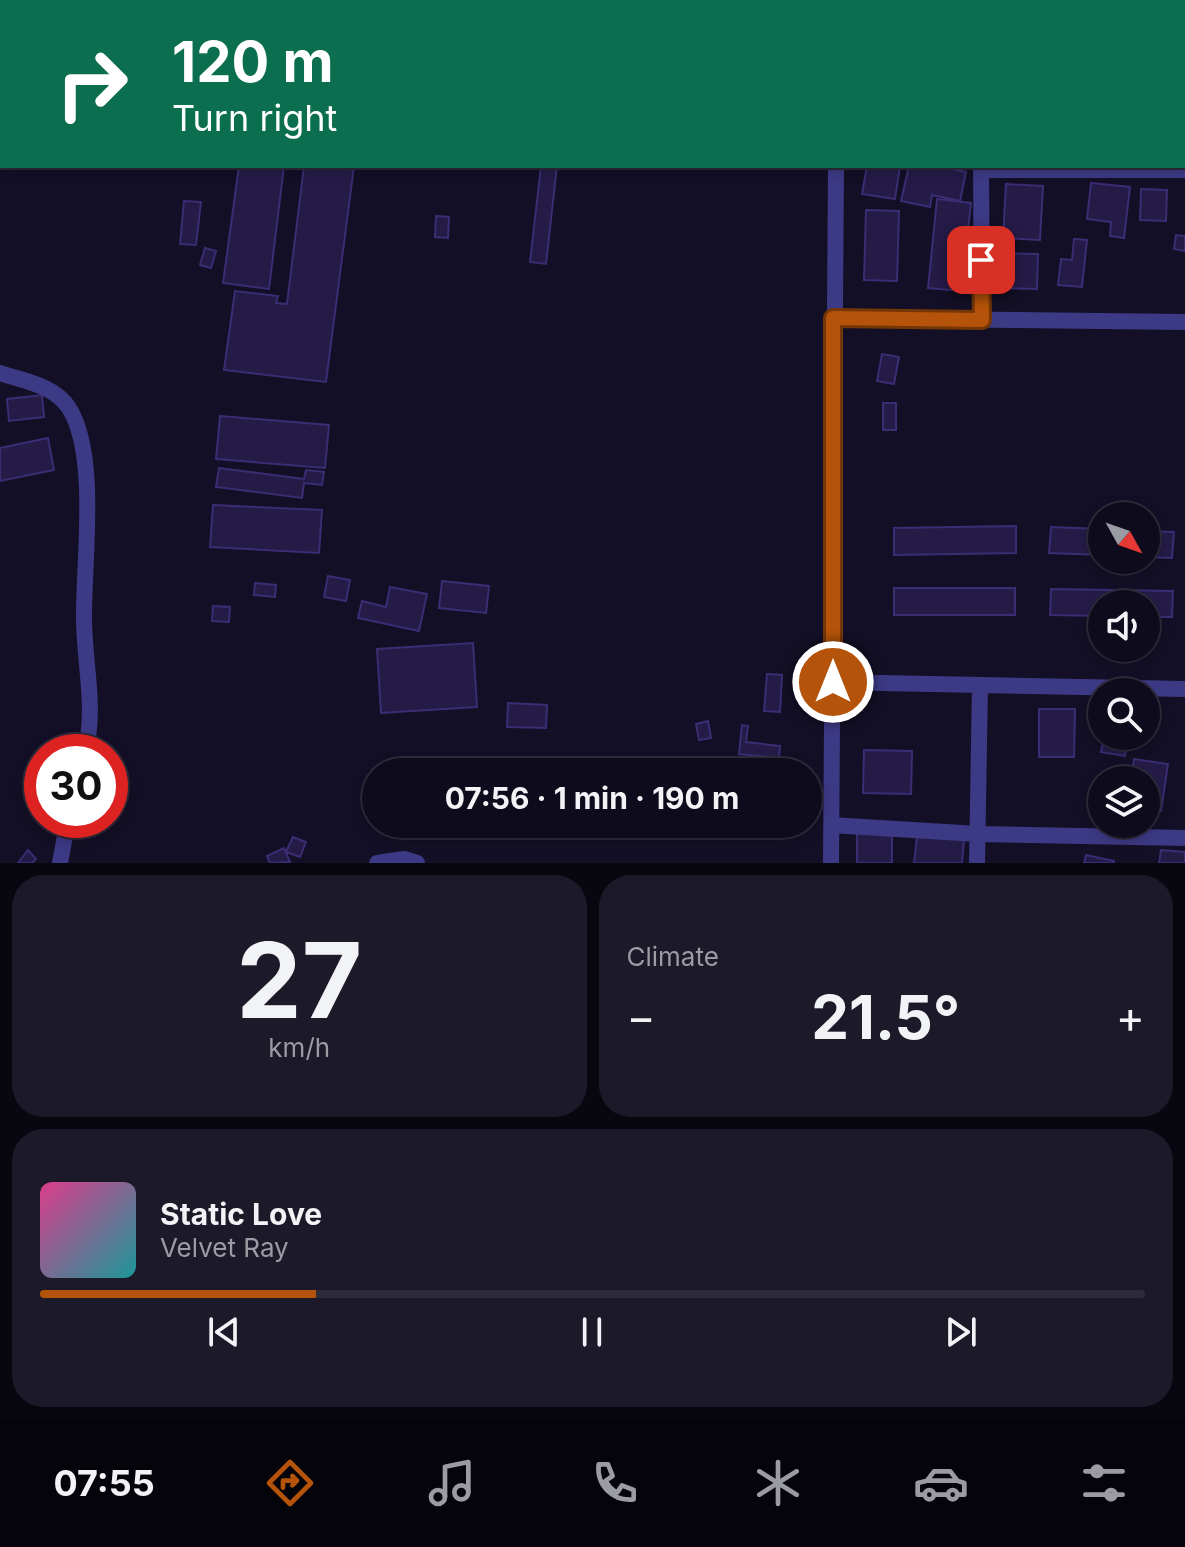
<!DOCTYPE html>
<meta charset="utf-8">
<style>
body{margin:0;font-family:Inter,sans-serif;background:#1c1929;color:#f1f3f6;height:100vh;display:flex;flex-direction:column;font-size:30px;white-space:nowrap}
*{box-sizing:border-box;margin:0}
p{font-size:26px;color:#9b9ba3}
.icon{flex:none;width:44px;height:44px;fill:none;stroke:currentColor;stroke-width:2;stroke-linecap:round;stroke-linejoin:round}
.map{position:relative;height:863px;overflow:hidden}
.details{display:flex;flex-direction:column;gap:12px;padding:12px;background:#08060f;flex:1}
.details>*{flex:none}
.guide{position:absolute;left:0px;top:0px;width:1186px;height:168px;box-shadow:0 4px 12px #0003,0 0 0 2px #2e2b3b;background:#0b6e4f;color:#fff;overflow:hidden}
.needle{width:52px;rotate:130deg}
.buttons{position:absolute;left:1088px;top:502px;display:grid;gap:16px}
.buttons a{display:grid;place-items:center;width:72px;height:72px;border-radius:50%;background:#0e0b1c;box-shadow:0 4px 12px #0003,0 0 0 2px #2e2b3b;font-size:40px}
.speed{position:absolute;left:24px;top:734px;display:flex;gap:16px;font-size:40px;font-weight:700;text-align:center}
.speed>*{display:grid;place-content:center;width:104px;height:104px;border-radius:50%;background:#0e0b1c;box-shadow:0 4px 12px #0003,0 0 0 2px #2e2b3b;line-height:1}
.speed .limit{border:12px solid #d22;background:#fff;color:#111}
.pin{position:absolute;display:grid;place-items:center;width:68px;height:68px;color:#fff;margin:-34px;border-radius:16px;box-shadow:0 4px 12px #0006}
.me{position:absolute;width:88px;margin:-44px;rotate:0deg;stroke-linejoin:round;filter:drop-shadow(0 0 6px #0008)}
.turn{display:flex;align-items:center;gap:28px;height:168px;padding:0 40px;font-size:36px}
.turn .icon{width:104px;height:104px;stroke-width:2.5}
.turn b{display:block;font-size:56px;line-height:68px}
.big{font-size:60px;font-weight:700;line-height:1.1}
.details .widget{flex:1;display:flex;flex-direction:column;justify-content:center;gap:12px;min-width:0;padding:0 28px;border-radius:32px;background:#1c1929}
.details .dial{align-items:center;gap:0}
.dial b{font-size:104px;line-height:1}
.song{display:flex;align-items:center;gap:24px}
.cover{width:96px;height:96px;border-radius:12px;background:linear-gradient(135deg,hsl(330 70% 55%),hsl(180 70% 35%))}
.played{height:8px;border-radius:4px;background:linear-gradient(90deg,#b45309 25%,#2e2b3b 25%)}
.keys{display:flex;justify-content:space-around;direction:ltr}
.heat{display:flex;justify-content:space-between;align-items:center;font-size:44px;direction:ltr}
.details .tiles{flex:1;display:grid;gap:12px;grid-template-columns:1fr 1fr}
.widget:last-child{grid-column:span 2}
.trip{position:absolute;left:362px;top:758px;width:460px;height:80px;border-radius:40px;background:#0e0b1c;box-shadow:0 4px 12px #0003,0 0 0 2px #2e2b3b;font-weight:700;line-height:80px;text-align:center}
.tabs{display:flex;height:128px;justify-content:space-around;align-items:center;background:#06040b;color:#9b9ba3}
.tabs .icon{width:56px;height:56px}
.tabs .active{color:#b45309}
.tabs b{font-size:36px;color:#f1f3f6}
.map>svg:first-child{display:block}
.building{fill:#241b47;stroke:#3b2d73;stroke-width:2}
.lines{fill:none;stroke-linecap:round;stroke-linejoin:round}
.street{stroke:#3d3a85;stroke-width:16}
.route-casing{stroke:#753606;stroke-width:20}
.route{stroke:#b45309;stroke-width:14}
</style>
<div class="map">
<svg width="1185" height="863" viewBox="0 0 1185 863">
<rect width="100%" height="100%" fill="#130f26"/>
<path class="building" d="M239 166H284L269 289 223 283Z
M304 166H354L326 382 224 370 235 291 278 296 276 303 287 304Z
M541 166H557L546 264 530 262Z
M867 166H900L895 199 862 194Z
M909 166H938L966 172 960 201 932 195 930 207 901 201Z
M1091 183 1130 187 1124 238 1110 236 1111 222 1087 219Z
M1006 184 1043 186 1040 240 1003 238Z
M1141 189 1167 190 1166 221 1140 220Z
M937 199 971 203 961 291 928 288Z
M184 201 201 202 196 245 180 244Z
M866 210 899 211 897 281 864 280Z
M436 216 449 217 448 238 435 237Z
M1176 235 1185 236V251L1174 249Z
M1074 239 1087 240 1082 287 1058 285 1061 259 1072 260Z
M205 248 216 251 211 268 200 265Z
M1001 253 1038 254 1037 289 1000 288Z
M882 354 899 357 894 384 877 381Z
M42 395 44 417 9 421 7 399Z
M883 403H896V430H883Z
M220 416 329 425 325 468 216 459Z
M48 438 54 470 0 481V448Z
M219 468 304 479 306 470 324 472 322 485 304 483 302 498 216 487Z
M213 505 322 510 319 553 210 547Z
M1016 526V553L894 555V528Z
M1051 527 1102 529V555L1049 553Z
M1146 531 1174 532 1172 558 1146 557Z
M328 576 350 580 346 601 324 597Z
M442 581 489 586 486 613 439 608Z
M255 583 276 585 275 597 254 595Z
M390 587 427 594 419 631 358 618 362 601 386 607Z
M894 588H1015V615H894Z
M1051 589 1173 591 1172 617H1146V604H1102V616L1050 615Z
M213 606 230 607 229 622 212 621Z
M473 643 477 707 381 713 377 649Z
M767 674 782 675 780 712 764 711Z
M508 703 547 705 546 728 507 727Z
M1093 704 1102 705V729L1090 727Z
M1039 709H1075L1074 757H1039Z
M708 721 711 738 699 740 696 724Z
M742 725 748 726 746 742 780 746 779 758 739 754Z
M1104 736H1128L1125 756 1101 752Z
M864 750 912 751 911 794 863 793Z
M1134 759 1168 764 1161 811 1146 809V780H1131Z
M857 832H892V863H857Z
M917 836 964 839 962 863H914Z
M293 837 306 842 300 857 286 852Z
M284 848 290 862 270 863 267 856Z
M28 850 36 859 32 863H18Z
M1161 850 1185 852V863H1159Z
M1086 855 1114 861V863H1084Z"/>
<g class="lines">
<path class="street" d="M831 0V2
M976 0V2
M1184 15H1185
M981 166 982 320
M981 170H1185
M833 318 1185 322
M0 373C24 381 54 385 69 408 98 454 84 559 84 613 83 659 97 706 85 752
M833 682 1185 689
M831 825 978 834 1185 838
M60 863 68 820
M377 863 404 859 417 863
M831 863 836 166
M977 863 980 685"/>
</g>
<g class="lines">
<g class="route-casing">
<path id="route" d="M833 682V318L982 320 981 260"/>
</g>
<use href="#route" class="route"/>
</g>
</svg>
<div class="buttons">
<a><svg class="needle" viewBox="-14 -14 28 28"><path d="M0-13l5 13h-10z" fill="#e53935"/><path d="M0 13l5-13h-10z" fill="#9b9ba3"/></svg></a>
<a><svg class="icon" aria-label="sound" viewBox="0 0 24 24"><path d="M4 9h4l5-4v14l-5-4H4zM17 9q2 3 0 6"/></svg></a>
<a><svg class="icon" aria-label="search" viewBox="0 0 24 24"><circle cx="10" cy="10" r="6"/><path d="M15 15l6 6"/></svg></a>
<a><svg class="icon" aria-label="layers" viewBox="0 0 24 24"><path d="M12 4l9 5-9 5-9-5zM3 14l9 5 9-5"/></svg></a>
</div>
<div class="speed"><div class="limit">30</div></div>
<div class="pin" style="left:981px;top:260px;background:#d93025"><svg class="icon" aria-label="arrive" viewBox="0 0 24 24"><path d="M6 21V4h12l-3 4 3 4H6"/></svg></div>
<svg class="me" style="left:833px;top:682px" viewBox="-20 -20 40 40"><circle r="17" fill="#b45309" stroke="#fff" stroke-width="3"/><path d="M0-11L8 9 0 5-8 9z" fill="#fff"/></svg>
<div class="trip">07:56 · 1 min · 190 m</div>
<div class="guide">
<div class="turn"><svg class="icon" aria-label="right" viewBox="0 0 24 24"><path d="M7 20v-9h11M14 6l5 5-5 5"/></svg><div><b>120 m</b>Turn right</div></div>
</div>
</div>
<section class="details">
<div class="tiles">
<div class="widget dial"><b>27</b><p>km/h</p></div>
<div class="widget"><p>Climate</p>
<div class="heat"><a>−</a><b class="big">21.5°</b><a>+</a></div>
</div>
<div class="widget">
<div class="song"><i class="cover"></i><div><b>Static Love</b><p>Velvet Ray</p></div></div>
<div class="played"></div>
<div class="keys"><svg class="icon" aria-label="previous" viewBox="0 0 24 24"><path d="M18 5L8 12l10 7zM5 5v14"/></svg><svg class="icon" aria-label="pause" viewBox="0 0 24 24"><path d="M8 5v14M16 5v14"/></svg><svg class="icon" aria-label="next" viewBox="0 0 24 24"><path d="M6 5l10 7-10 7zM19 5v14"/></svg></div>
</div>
</div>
</section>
<nav class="tabs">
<b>07:55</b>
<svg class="icon active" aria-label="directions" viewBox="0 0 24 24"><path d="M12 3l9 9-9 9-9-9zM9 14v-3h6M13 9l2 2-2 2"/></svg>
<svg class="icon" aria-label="music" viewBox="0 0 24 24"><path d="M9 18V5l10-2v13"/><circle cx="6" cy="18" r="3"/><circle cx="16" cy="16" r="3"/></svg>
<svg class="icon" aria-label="phone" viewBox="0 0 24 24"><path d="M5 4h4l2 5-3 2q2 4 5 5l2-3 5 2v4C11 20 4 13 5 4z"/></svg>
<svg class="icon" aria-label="climate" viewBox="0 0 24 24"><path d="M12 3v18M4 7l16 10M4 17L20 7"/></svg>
<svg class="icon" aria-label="car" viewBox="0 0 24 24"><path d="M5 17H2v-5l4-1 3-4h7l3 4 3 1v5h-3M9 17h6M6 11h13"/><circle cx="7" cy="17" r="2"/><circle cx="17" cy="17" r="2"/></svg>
<svg class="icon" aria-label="filters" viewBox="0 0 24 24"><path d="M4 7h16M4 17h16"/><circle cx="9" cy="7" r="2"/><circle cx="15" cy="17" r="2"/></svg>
</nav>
